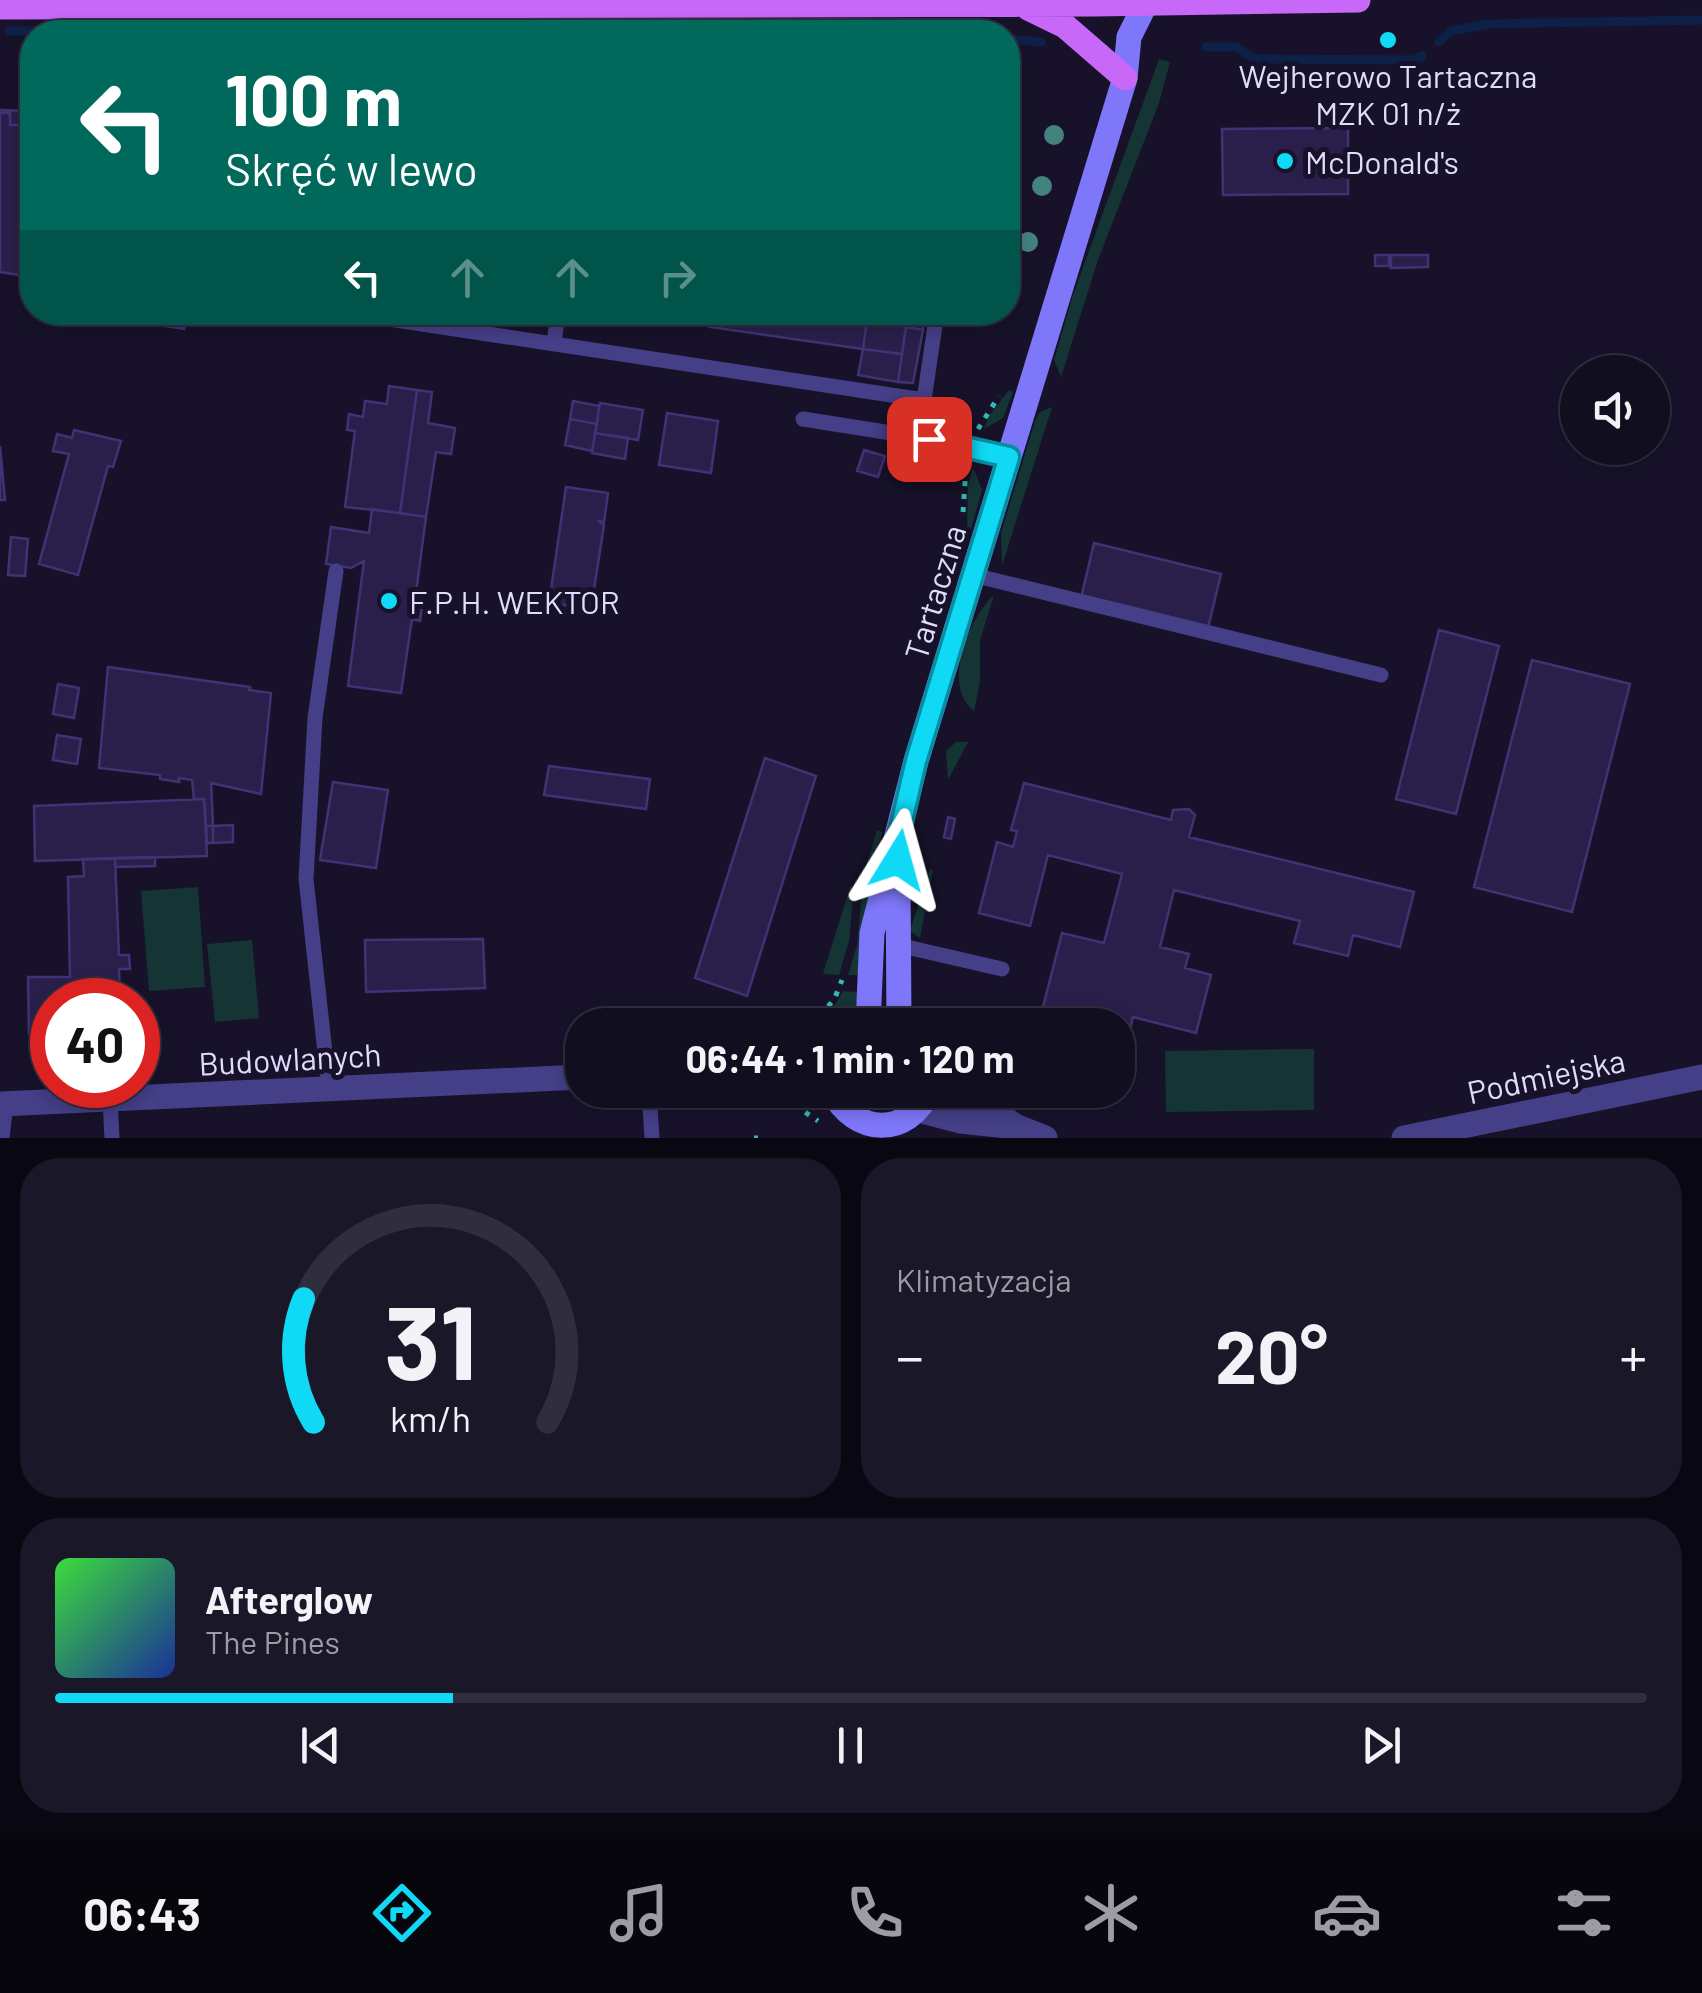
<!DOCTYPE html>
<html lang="pl">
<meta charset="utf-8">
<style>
body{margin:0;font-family:Barlow,sans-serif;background:#1a1729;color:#f1f3f6;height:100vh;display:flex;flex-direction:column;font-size:38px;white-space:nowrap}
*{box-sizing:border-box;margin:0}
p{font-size:32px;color:#9c9ca5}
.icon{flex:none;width:55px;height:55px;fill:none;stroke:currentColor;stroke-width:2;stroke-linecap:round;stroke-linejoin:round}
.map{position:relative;height:1138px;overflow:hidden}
.panel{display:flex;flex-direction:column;gap:20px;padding:20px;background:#090812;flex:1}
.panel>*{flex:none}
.banner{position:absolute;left:20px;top:20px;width:1000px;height:305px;border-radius:40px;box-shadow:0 5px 15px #0003,0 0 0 2px #302e3e;background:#00695c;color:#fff;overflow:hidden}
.fabs{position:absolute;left:1560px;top:355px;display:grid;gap:20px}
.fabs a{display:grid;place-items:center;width:110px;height:110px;border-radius:50%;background:#110e20;box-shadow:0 5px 15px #0003,0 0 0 2px #302e3e;font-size:50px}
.speed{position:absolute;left:30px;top:978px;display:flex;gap:20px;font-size:50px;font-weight:700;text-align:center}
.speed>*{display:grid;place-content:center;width:130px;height:130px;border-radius:50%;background:#110e20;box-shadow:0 5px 15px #0003,0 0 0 2px #302e3e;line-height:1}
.speed .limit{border:15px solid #d22;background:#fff;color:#111}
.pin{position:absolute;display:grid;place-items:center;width:85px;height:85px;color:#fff;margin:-42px;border-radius:20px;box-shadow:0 5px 15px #0006}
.me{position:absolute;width:110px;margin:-55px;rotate:8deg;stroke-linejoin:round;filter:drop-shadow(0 0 8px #0008)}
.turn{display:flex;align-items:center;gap:35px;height:210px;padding:0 40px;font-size:45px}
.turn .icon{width:130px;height:130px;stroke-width:2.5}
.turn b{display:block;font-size:70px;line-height:85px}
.lanes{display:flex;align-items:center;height:95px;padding:0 40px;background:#0003;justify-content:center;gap:50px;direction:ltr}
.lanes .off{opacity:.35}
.big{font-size:75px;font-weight:700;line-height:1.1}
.panel .widget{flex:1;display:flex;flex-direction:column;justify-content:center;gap:15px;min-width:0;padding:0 35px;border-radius:40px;background:#1a1729}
.panel .dial{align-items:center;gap:0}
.dial svg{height:260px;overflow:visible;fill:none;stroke:#302e3e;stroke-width:7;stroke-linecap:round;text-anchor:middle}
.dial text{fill:#f1f3f6;stroke:none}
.song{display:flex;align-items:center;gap:30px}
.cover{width:120px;height:120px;border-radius:15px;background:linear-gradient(135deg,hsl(120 70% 55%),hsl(230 70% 35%))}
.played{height:10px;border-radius:5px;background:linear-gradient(90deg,#10d9f6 25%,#302e3e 25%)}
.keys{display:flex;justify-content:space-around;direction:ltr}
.heat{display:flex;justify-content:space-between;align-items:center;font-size:55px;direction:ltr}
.panel .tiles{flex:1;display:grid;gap:20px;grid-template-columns:1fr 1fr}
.widget:last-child{grid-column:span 2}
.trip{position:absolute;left:565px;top:1008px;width:570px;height:100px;border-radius:40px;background:#110e20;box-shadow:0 5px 15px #0003,0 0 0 2px #302e3e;font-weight:700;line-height:100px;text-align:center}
.menu{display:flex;height:160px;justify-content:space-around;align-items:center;background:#07060d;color:#9c9ca5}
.menu .icon{width:70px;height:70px}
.menu .on{color:#10d9f6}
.menu b{font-size:45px;color:#f1f3f6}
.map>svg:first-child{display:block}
.green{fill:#153434}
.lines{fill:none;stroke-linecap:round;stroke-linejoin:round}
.stream{stroke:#0d2148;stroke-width:9}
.building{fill:#291f4a;stroke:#413275;stroke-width:2.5}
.path{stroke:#36b9b4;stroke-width:5;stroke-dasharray:5 8;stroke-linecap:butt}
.lane{stroke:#443f87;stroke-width:15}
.street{stroke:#443f87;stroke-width:25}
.secondary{stroke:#7e77fa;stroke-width:25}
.primary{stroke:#c768f9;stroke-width:25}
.tree{fill:#44827e}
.route-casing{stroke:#0a8da0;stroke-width:25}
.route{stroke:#10d9f6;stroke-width:18}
.poi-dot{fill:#10d9f6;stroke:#17122a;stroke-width:4}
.labels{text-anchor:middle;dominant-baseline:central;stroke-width:10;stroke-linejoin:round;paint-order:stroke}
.poi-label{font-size:32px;fill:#e1dcfe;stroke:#17122a;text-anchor:start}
.street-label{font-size:32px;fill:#e1dcfe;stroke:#17122a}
</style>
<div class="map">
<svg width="1702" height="1138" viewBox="0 0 1702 1138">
<rect width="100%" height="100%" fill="#17122a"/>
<path class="green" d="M1159 59 1170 62 1159 103 1098 260 1061 377 1054 360 1073 295Z
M1009 390 1013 392 1003 418 984 429 989 416Z
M1052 407 1002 566 1001 533 1035 421 1040 412Z
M973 467 982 490 971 529 967 528 968 485Z
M994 595 980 640V682L974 711C941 687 969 617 994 595Z
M956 742H968L948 780 946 751Z
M877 830 882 832 865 921 860 975H848L857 945 864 872Z
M930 869 933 870 920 938 910 931Z
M198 887 205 987 149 991 141 891Z
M850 887 854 888 849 941 839 975 823 974Z
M252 940 259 1018 215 1022 207 944Z
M843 991 859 992 854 1013 844 1025H816L837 1002Z
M1314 1049V1110L1166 1112 1165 1051Z"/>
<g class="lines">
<path class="stream" d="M9 31 503 27 563 32
M1008 39 1041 42
M1439 42 1451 31 1488 24 1702 20
M1206 47H1236L1254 59 1414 60 1422 56"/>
</g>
<path class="building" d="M1379 37H1398V43H1379Z
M0 110 32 111V125H10V113Z
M0 113H10V125H32V277L0 272Z
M1348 128V194L1223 195 1222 129Z
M1375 255H1389V266H1375Z
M1391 255H1428V267L1391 268Z
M161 312H185L184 329 160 325Z
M652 312H676L675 321 651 317Z
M712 312H868L863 349 710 327Z
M868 312H908L902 354 863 349Z
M908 312H925L923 330 906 327Z
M906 327 923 330 913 383 898 382Z
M863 349 902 354 898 382 858 375Z
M389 386 417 390 400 513 345 507 355 431 347 430 349 414 363 417 365 401 387 404Z
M417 390 432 392 428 423 455 428 451 454 436 452 426 517 400 513Z
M573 401 599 406 597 424 570 419Z
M600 403 643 410 638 440 595 433Z
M667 413 718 421 711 473 659 465Z
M570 419 597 424 592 451 565 445Z
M74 430 121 441 113 467 108 466 78 575 39 564 69 454 53 451 57 434 72 438Z
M595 433 628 438 625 459 592 453Z
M0 446 5 500H0Z
M864 450 885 456 878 477 857 471Z
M566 487 608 493 604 522 598 521 604 525 591 609 549 603Z
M372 509 426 517 415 600 423 602 420 621 412 619 401 693 348 686 364 561 351 568 326 564 331 527 369 533Z
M11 537 28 539 25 576 8 575Z
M1094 543 1221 574 1208 628 1081 598Z
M1439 630 1499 646 1456 814 1396 799Z
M1532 660 1630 684 1572 912 1474 887Z
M108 667 250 687 249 690 271 693 261 794 211 783 213 826H206L204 799H194L192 780 179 778V782L160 779V775L99 768Z
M58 684 79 688 74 718 53 714Z
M57 735 81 739 77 764 53 760Z
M765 758 816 776 747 996 695 978Z
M549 766 650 779 646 809 544 795Z
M333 782 388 790 376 868 320 860Z
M1024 783 1171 820 1173 810 1189 809 1195 815 1189 837 1414 892 1400 947 1353 935 1348 956 1294 943 1300 921 1174 890 1160 947 1189 954 1185 968 1211 975 1196 1033 1133 1017 1130 1029 1043 1007 1062 933 1104 943 1122 874 1048 855 1030 926 979 913 997 842 1013 847 1017 831 1011 830Z
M204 799 207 856 35 861 34 806Z
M948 817 955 819 951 839 944 837Z
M233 825V842L213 843V826Z
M206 826H213V843H207Z
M155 857V866L115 867V858Z
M115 858 119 955H129L130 969H119L120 1000H52V1033L29 1034 28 977H70L68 877 84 876 83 859Z
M483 939 485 988 366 992 365 940Z"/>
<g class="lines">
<path class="path" d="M978 429 999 396
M963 512 966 468
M810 1025 834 1000 842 980
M795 1090 799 1108 818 1121
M754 1138H758"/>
<path class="lane" d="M343 312 924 400 937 312
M554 344 558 312
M803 419 961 444 1009 457
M973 575 1381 675
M898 945 1002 969
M329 1089 306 879 315 718 336 571
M649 1090 652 1138
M110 1099 112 1138
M2 1138 6 1104"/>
<path class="street" d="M960 1090 1017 1127 1045 1138
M0 1104 582 1077
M918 1110 960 1121 1017 1127
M1404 1138 1702 1077"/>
<path class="secondary" d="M898 873 899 1025
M868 1025 872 933 916 761 1125 78 1129 37 1146 3
M832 1090C854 1136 909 1138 929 1090"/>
<path class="primary" d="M0 7 1095 4 1358 0
M1028 8 1065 26 1125 78"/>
</g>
<g class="tree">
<circle cx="1054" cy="135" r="10"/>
<circle cx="1042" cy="186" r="10"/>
<circle cx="1028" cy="242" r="10"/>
</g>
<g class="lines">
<g class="route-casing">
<path id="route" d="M898 860V838L916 761 1009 457 929 439"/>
</g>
<use href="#route" class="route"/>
</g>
<g class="poi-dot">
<circle cx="1388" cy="40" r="10"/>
<circle cx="1285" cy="161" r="10"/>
<circle cx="389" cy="601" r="10"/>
</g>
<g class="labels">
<g class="poi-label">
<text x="1388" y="75" text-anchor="middle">Wejherowo Tartaczna<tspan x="1388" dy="37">MZK 01 n/ż</tspan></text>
<text x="1305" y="161">McDonald's</text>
<text x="409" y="601">F.P.H. WEKTOR</text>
</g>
<g class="street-label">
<text transform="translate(934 592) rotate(-73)">Tartaczna</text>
<text transform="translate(290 1058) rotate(-3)">Budowlanych</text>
<text transform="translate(1546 1075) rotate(-12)">Podmiejska</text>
</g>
</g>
</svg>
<div class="fabs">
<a><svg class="icon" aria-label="sound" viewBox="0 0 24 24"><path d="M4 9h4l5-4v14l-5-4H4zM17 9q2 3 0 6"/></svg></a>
</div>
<div class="speed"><div class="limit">40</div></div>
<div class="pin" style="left:929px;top:439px;background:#d93025"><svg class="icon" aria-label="arrive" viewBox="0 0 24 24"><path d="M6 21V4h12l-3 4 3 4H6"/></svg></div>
<svg class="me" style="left:898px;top:860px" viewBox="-20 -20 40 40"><path d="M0-17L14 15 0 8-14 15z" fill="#10d9f6" stroke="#fff" stroke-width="4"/></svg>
<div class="trip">06:44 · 1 min · 120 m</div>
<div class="banner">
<div class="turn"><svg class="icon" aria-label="left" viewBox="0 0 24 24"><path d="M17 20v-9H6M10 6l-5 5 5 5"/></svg><div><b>100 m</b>Skręć w lewo</div></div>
<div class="lanes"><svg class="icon" aria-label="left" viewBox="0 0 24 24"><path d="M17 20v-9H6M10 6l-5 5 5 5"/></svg><svg class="icon off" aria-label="ahead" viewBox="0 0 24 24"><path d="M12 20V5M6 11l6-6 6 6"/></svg><svg class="icon off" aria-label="ahead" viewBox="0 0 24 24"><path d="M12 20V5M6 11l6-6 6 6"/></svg><svg class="icon off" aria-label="right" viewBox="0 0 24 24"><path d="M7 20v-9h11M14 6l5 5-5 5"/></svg></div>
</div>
</div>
<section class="panel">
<div class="tiles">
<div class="widget dial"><svg viewBox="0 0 100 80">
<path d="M14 69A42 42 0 1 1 86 69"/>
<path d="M14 69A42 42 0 0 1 11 31" stroke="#10d9f6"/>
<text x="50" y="56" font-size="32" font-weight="700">31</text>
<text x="50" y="72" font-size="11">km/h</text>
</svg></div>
<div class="widget"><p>Klimatyzacja</p>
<div class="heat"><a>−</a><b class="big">20°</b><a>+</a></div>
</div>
<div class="widget">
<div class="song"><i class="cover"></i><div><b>Afterglow</b><p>The Pines</p></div></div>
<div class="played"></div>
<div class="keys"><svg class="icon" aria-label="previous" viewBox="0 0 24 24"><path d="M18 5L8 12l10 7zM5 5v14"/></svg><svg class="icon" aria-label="pause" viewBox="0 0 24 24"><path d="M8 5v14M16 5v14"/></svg><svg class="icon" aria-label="next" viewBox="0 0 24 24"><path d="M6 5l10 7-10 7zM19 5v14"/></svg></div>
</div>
</div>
</section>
<nav class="menu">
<b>06:43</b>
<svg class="icon on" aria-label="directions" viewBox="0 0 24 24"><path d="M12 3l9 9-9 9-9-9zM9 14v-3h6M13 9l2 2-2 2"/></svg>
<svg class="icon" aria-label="music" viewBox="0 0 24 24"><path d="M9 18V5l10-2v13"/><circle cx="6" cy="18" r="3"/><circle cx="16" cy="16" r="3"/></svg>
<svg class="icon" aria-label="phone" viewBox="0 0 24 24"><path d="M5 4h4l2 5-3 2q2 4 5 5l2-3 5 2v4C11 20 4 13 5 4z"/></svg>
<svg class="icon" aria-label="climate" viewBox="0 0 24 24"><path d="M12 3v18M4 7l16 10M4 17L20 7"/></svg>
<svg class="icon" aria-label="car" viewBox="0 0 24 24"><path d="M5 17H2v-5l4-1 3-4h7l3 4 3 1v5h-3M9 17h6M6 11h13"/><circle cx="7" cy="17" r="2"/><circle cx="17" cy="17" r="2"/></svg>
<svg class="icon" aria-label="filters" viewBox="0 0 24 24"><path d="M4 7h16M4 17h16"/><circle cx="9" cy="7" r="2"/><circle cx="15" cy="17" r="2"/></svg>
</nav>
